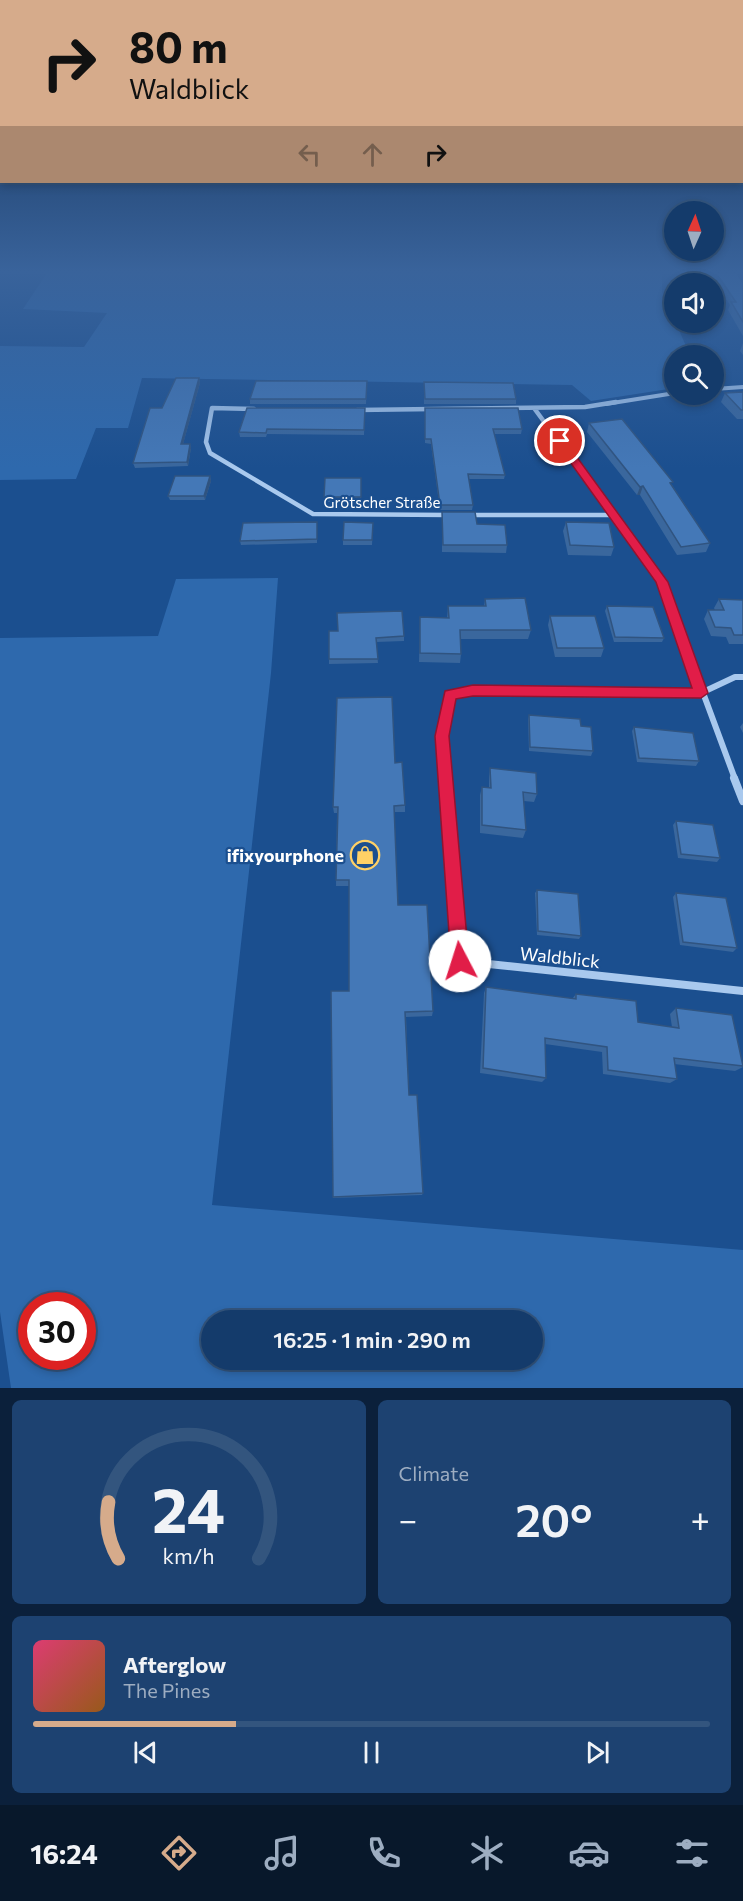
<!DOCTYPE html>
<meta charset="utf-8">
<style>
body{margin:0;font-family:Commissioner,sans-serif;background:#1d4271;color:#f1f3f6;height:100vh;display:flex;flex-direction:column;font-size:22px;white-space:nowrap}
*{box-sizing:border-box;margin:0}
p{font-size:20px;color:#9dadc1}
.icon{flex:none;width:33px;height:33px;fill:none;stroke:currentColor;stroke-width:2;stroke-linecap:round;stroke-linejoin:round}
.map{position:relative;height:1388px;overflow:hidden}
.drawer{display:flex;flex-direction:column;gap:12px;padding:12px;background:#0b203b;flex:1}
.drawer>*{flex:none}
.hud{position:absolute;left:0px;top:0px;width:744px;height:183px;box-shadow:0 3px 9px #0003,0 0 0 2px #33557e;background:#d6ab8b;color:#111;overflow:hidden}
.needle{width:39px;rotate:3deg}
.fabs{position:absolute;left:664px;top:201px;display:grid;gap:12px}
.fabs a{display:grid;place-items:center;width:60px;height:60px;border-radius:50%;background:#143b6b;box-shadow:0 3px 9px #0003,0 0 0 2px #33557e;font-size:30px}
.speed{position:absolute;left:18px;top:1292px;display:flex;gap:12px;font-size:30px;font-weight:700;text-align:center}
.speed>*{display:grid;place-content:center;width:78px;height:78px;border-radius:50%;background:#143b6b;box-shadow:0 3px 9px #0003,0 0 0 2px #33557e;line-height:1}
.speed .limit{border:9px solid #d22;background:#fff;color:#111}
.pin{position:absolute;display:grid;place-items:center;width:51px;height:51px;color:#fff;margin:-26px;border:3px solid #fff;border-radius:50%;box-shadow:0 2px 6px #0007}
.me{position:absolute;width:66px;margin:-33px;rotate:355deg;stroke-linejoin:round;filter:drop-shadow(0 0 4px #0008)}
.turn{display:flex;align-items:center;gap:21px;height:126px;padding:0 30px;font-size:27px}
.turn .icon{width:78px;height:78px;stroke-width:2.5}
.turn b{display:block;font-size:42px;line-height:51px}
.lanes{display:flex;align-items:center;height:57px;padding:0 30px;background:#0003;justify-content:center;gap:30px;direction:ltr}
.lanes .off{opacity:.35}
.big{font-size:45px;font-weight:600;line-height:1.1}
.drawer .tile{flex:1;display:flex;flex-direction:column;justify-content:center;gap:9px;min-width:0;padding:0 21px;border-radius:9px;background:#1d4271}
.drawer .dial{align-items:center;gap:0}
.dial svg{height:156px;overflow:visible;fill:none;stroke:#33557e;stroke-width:7;stroke-linecap:round;text-anchor:middle}
.dial text{fill:#f1f3f6;stroke:none}
.song{display:flex;align-items:center;gap:18px}
.cover{width:72px;height:72px;border-radius:9px;background:linear-gradient(135deg,hsl(340 70% 55%),hsl(30 70% 35%))}
.played{height:6px;border-radius:3px;background:linear-gradient(90deg,#d6ab8b 30%,#33557e 30%)}
.keys{display:flex;justify-content:space-around;direction:ltr}
.heat{display:flex;justify-content:space-between;align-items:center;font-size:33px;direction:ltr}
.drawer .tiles{flex:1;display:grid;gap:12px;grid-template-columns:1fr 1fr}
.tile:last-child{grid-column:span 2}
.trip{position:absolute;left:201px;top:1310px;width:342px;height:60px;border-radius:30px;background:#143b6b;box-shadow:0 3px 9px #0003,0 0 0 2px #33557e;font-weight:600;line-height:60px;text-align:center}
.tab-bar{display:flex;height:96px;justify-content:space-around;align-items:center;background:#08182b;color:#9dadc1}
.tab-bar .icon{width:42px;height:42px}
.tab-bar .current{color:#d6ab8b}
.tab-bar b{font-size:27px;color:#f1f3f6}
.map>svg:first-child{display:block}
.green{fill:#2e69ad;fill-rule:evenodd}
.lines{fill:none;stroke-linecap:round;stroke-linejoin:round}
.street-far3{stroke:#a9c9ee;stroke-width:4}
.street-far2{stroke:#a9c9ee;stroke-width:4.5}
.street-far1{stroke:#a9c9ee;stroke-width:6}
.street{stroke:#a9c9ee;stroke-width:8}
.wall{fill:#3a679d}
.shaded-wall{fill:#305480}
.building{fill:#4478b7;stroke:#305480;stroke-width:1.5}
.route{fill:#e11d48;stroke:#92132f;stroke-width:1.5}
.labels{text-anchor:middle;dominant-baseline:central;stroke-width:4.5;stroke-linejoin:round;paint-order:stroke}
.far-street-label{font-size:15px;fill:#fff;stroke:#1b4f8f}
.poi-label{font-size:18px;font-weight:bold;fill:#fff;stroke:#1b4f8f;text-anchor:end}
.street-label{font-size:18px;fill:#fff;stroke:#1b4f8f}
</style>
<div class="map">
<svg width="743" height="1388" viewBox="0 0 743 1388">
<rect width="100%" height="100%" fill="#1b4f8f"/>
<path class="green" d="M47 273H662V292L690 355 675 356V388L591 401 572 385 142 378 128 428H96L76 479 0 480V346L84 347 107 313 23 309Z
M278 578 271 673 212 1205 743 1250V1388H11L0 1312V638L158 636 176 579ZM32 1305H82V1356H32ZM212 1320H532V1359H212Z"/>
<g class="lines">
<path class="street-far3" d="M714 389 743 387
M606 404 675 393"/>
<path class="street-far2" d="M534 408 652 569
M254 409 212 408 206 442 210 453 313 514 449 515
M357 410 585 407 616 402
M468 515H614"/>
<path class="street-far1" d="M651 567 662 582 735 779
M445 779 442 736 450 695 473 691 701 693 735 677H743"/>
<path class="street" d="M445 778 460 961 743 991
M734 778 743 801"/>
</g>
<path class="wall" d="M709 273H737L743 283V336L728 310 730 305Z
M743 343V355L740 351Z
M199 378 200 383 183 444H190L191 448 188 466 135 468 133 463 162 408Z
M367 381 366 404H250V399Z
M424 382 516 399V404H424Z
M743 392V419H737L721 402 725 393Z
M365 408 364 435 267 434 266 437H240L239 432Z
M425 412 522 429 521 434H494L505 475 504 479H469L473 505 472 510H440L431 444 425 443Z
M589 423 672 485 710 543 706 552 677 555 640 495H637L587 432Z
M210 476 211 481 205 500H170L168 496Z
M361 478V501L325 502 324 497Z
M442 512 477 524 507 545 506 553 442 552Z
M317 522V543L241 545 240 541Z
M566 522 614 547 611 556 568 555 563 531Z
M373 523 372 545H343V540Z
M485 599 531 630 528 639H461V654L460 663 419 662 420 617 447 618 448 606H484Z
M719 599 743 600V644H729L726 637 711 636 704 619 708 610H715L714 608Z
M607 606 664 638 662 642H614L605 611Z
M550 616 604 648 601 657H555L548 625Z
M329 631 404 636V641L376 642 378 663 329 664Z
M529 715 581 726 593 751 591 756 529 751 528 719Z
M743 723V733L740 727Z
M634 727 699 761 696 766 637 762 632 731Z
M395 763 405 805V812H394L398 905 433 1011 432 1016 406 1017 409 1095 423 1193 422 1195 333 1198V1197L349 991V886H336L337 813H334L333 807Z
M490 768 537 794 534 802 524 801 526 830 523 838 480 833V795L482 787 489 788V777Z
M676 821 720 858 717 862 678 858 673 825Z
M537 890 581 936 579 939 537 935 535 893Z
M676 893 737 948 733 952 680 945 673 897Z
M486 987 572 999 576 994 638 1022 672 1027 670 1014 676 1008 743 1067 735 1071 674 1064 677 1079 670 1083 603 1074 602 1052 545 1044 546 1078 542 1082 480 1073 484 993Z"/>
<path class="shaded-wall" d="M199 378 200 383 182 448 181 444Z
M190 444 191 448 188 466 187 462Z
M210 476 211 481 205 500 204 496Z
M643 486 640 495H637L640 487Z"/>
<path class="building" d="M716 273H737L743 283V322L731 302H736Z
M176 378H199L181 444H190L187 462 133 463 150 408H162Z
M256 381H367L366 399H250Z
M424 382 513 383 516 399H425Z
M743 392V410H741L725 393Z
M247 408H365L364 430 267 429 266 433 239 432Z
M425 408H518L522 429H493L505 475 468 474 473 505H440L431 439H425Z
M622 419 673 482 670 483 710 543 681 547 643 486 640 487 589 423Z
M175 476H210L204 496H168Z
M325 478H361V497H324Z
M442 512H475L477 524 505 525 507 545H443Z
M317 522V539L240 541 243 523Z
M344 522 373 523 372 540H343Z
M566 522 609 523 614 547 570 545Z
M525 598 531 630H460L461 654 420 653V617L449 618 448 606H486L485 599Z
M719 599 743 600V635H734L731 628 715 627 708 610H724Z
M607 606 653 607 664 638 615 637Z
M402 611 404 636 376 638 378 659H329V631H338L337 613Z
M550 616H595L604 648H557Z
M392 697 395 763 402 762 405 805 394 806 398 905H427L433 1011 405 1012 409 1095H417L423 1193 333 1197 331 991H349V880H336L338 807H333L337 698Z
M529 715 580 719 581 726 591 727 593 751 530 747Z
M634 727 693 733 699 761 639 758Z
M490 768 536 773 537 794 523 792 526 830 482 825V787L491 788Z
M676 821 713 825 720 858 681 854Z
M537 890 578 894 581 936 538 931Z
M676 893 726 898 737 948 683 942Z
M486 987 576 999V994L636 1001 638 1022 679 1028 676 1008 732 1015 743 1066 674 1058 677 1079 608 1070 607 1047 545 1038 546 1078 483 1068Z"/>
<linearGradient id="sky" x2="0" y2="1"><stop stop-color="#0f2b4f"/><stop offset="0.58" stop-color="#39639b"/><stop offset="1" stop-color="#39639b" stop-opacity="0"/></linearGradient>
<rect width="743" height="468" fill="url(#sky)"/>
<path class="route" d="M560 438H563L668 582 708 693 701 698 473 696 456 699 449 736 469 961 467 968 460 970 454 968 451 961 435 736 445 691 473 685 692 688 656 582 555 441Z"/>
<defs>
<g id="shop-ring" transform="scale(1.5)"><circle r="9.5" fill="#1b4f8f" stroke="#ffd166" stroke-width="1.5"/><path d="M-5-2.5h2.3a2.7 3.5 0 0 1 5.4 0H5L5.5 6h-11ZM-1.5-2.5h3a1.5 2.3 0 0 0-3 0Z" fill="#ffd166"/></g>
</defs>
<g fill-rule="evenodd">
<use href="#shop-ring" x="365" y="855"/>
</g>
<g class="labels">
<g class="far-street-label">
<text x="382" y="502">Grötscher Straße</text>
</g>
<g class="poi-label">
<text x="344" y="855">ifixyourphone</text>
</g>
<g class="street-label">
<text transform="translate(560 957) rotate(6)">Waldblick</text>
</g>
</g>
</svg>
<div class="fabs">
<a><svg class="needle" viewBox="-14 -14 28 28"><path d="M0-13l5 13h-10z" fill="#e53935"/><path d="M0 13l5-13h-10z" fill="#9dadc1"/></svg></a>
<a><svg class="icon" aria-label="sound" viewBox="0 0 24 24"><path d="M4 9h4l5-4v14l-5-4H4zM17 9q2 3 0 6"/></svg></a>
<a><svg class="icon" aria-label="search" viewBox="0 0 24 24"><circle cx="10" cy="10" r="6"/><path d="M15 15l6 6"/></svg></a>
</div>
<div class="speed"><div class="limit">30</div></div>
<div class="pin" style="left:560px;top:441px;background:#d93025"><svg class="icon" aria-label="arrive" viewBox="0 0 24 24"><path d="M6 21V4h12l-3 4 3 4H6"/></svg></div>
<svg class="me" style="left:460px;top:961px" viewBox="-20 -20 40 40"><circle r="19" fill="#fff"/><path d="M0-13L10 11 0 6-10 11z" fill="#e11d48"/></svg>
<div class="trip">16:25 · 1 min · 290 m</div>
<div class="hud">
<div class="turn"><svg class="icon" aria-label="right" viewBox="0 0 24 24"><path d="M7 20v-9h11M14 6l5 5-5 5"/></svg><div><b>80 m</b>Waldblick</div></div>
<div class="lanes"><svg class="icon off" aria-label="left" viewBox="0 0 24 24"><path d="M17 20v-9H6M10 6l-5 5 5 5"/></svg><svg class="icon off" aria-label="ahead" viewBox="0 0 24 24"><path d="M12 20V5M6 11l6-6 6 6"/></svg><svg class="icon" aria-label="right" viewBox="0 0 24 24"><path d="M7 20v-9h11M14 6l5 5-5 5"/></svg></div>
</div>
</div>
<section class="drawer">
<div class="tiles">
<div class="tile dial"><svg viewBox="0 0 100 80">
<path d="M14 69A42 42 0 1 1 86 69"/>
<path d="M14 69A42 42 0 0 1 9 40" stroke="#d6ab8b"/>
<text x="50" y="56" font-size="32" font-weight="700">24</text>
<text x="50" y="72" font-size="11">km/h</text>
</svg></div>
<div class="tile"><p>Climate</p>
<div class="heat"><a>−</a><b class="big">20°</b><a>+</a></div>
</div>
<div class="tile">
<div class="song"><i class="cover"></i><div><b>Afterglow</b><p>The Pines</p></div></div>
<div class="played"></div>
<div class="keys"><svg class="icon" aria-label="previous" viewBox="0 0 24 24"><path d="M18 5L8 12l10 7zM5 5v14"/></svg><svg class="icon" aria-label="pause" viewBox="0 0 24 24"><path d="M8 5v14M16 5v14"/></svg><svg class="icon" aria-label="next" viewBox="0 0 24 24"><path d="M6 5l10 7-10 7zM19 5v14"/></svg></div>
</div>
</div>
</section>
<nav class="tab-bar">
<b>16:24</b>
<svg class="icon current" aria-label="directions" viewBox="0 0 24 24"><path d="M12 3l9 9-9 9-9-9zM9 14v-3h6M13 9l2 2-2 2"/></svg>
<svg class="icon" aria-label="music" viewBox="0 0 24 24"><path d="M9 18V5l10-2v13"/><circle cx="6" cy="18" r="3"/><circle cx="16" cy="16" r="3"/></svg>
<svg class="icon" aria-label="phone" viewBox="0 0 24 24"><path d="M5 4h4l2 5-3 2q2 4 5 5l2-3 5 2v4C11 20 4 13 5 4z"/></svg>
<svg class="icon" aria-label="climate" viewBox="0 0 24 24"><path d="M12 3v18M4 7l16 10M4 17L20 7"/></svg>
<svg class="icon" aria-label="car" viewBox="0 0 24 24"><path d="M5 17H2v-5l4-1 3-4h7l3 4 3 1v5h-3M9 17h6M6 11h13"/><circle cx="7" cy="17" r="2"/><circle cx="17" cy="17" r="2"/></svg>
<svg class="icon" aria-label="filters" viewBox="0 0 24 24"><path d="M4 7h16M4 17h16"/><circle cx="9" cy="7" r="2"/><circle cx="15" cy="17" r="2"/></svg>
</nav>
